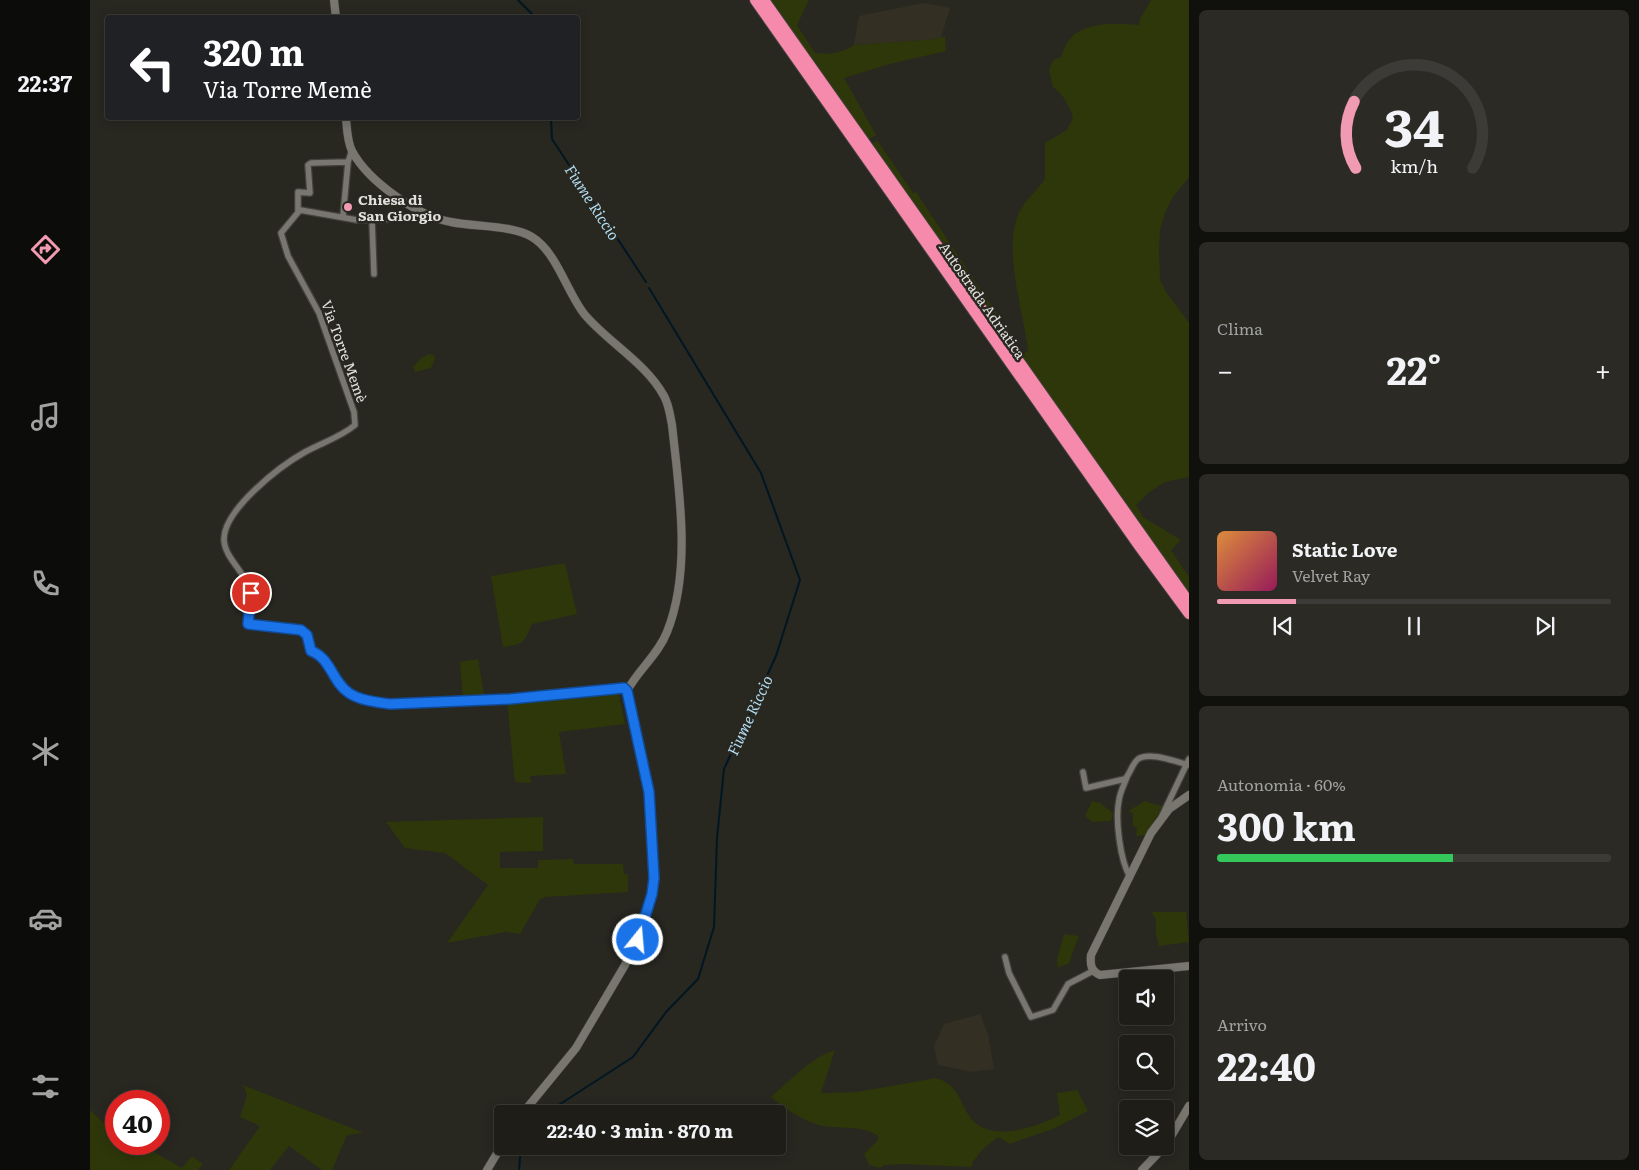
<!DOCTYPE html>
<html lang="it">
<meta charset="utf-8">
<style>
body{margin:0;font-family:Literata,serif;background:#2b2a25;color:#f1f3f6;height:100vh;display:flex;flex-direction:column;font-size:19px;white-space:nowrap}
*{box-sizing:border-box;margin:0}
p{font-size:16px;color:#a1a2a2}
.icon{flex:none;width:28px;height:28px;fill:none;stroke:currentColor;stroke-width:2;stroke-linecap:round;stroke-linejoin:round}
.map{position:relative;flex:1;overflow:hidden}
.panel{display:flex;flex-direction:column;gap:10px;padding:10px;background:#10100d;width:450px}
.panel>*{flex:none}
.top-card{position:absolute;left:15px;top:15px;width:475px;height:105px;border-radius:5px;box-shadow:0 2px 12px #0003,0 0 0 1px #3c3b37;background:#202124;color:#fff;overflow:hidden}
.controls{position:absolute;left:1029px;top:970px;display:grid;gap:10px}
.controls a{display:grid;place-items:center;width:55px;height:55px;border-radius:5px;background:#1e1d18;box-shadow:0 2px 12px #0003,0 0 0 1px #3c3b37;font-size:25px}
.speed{position:absolute;left:15px;top:1090px;display:flex;gap:10px;font-size:25px;font-weight:700;text-align:center}
.speed>*{display:grid;place-content:center;width:65px;height:65px;border-radius:50%;background:#1e1d18;box-shadow:0 2px 12px #0003,0 0 0 1px #3c3b37;line-height:1}
.speed .limit{border:8px solid #d22;background:#fff;color:#111}
.pin{position:absolute;display:grid;place-items:center;width:42px;height:42px;color:#fff;margin:-21px;border:2px solid #fff;border-radius:50%;box-shadow:0 1px 5px #0007}
.me{position:absolute;width:55px;margin:-28px;rotate:17deg;stroke-linejoin:round;filter:drop-shadow(0 0 4px #0008)}
.turn{display:flex;align-items:center;gap:18px;height:105px;padding:0 15px;font-size:22px}
.turn .icon{width:65px;height:65px;stroke-width:2.5}
.turn b{display:block;font-size:35px;line-height:42px}
.big{font-size:38px;font-weight:700;line-height:1.1}
.panel .card{flex:1;display:flex;flex-direction:column;justify-content:center;gap:8px;min-width:0;padding:0 18px;border-radius:8px;background:#2b2a25}
.panel .dial{align-items:center;gap:0}
.dial svg{height:130px;overflow:visible;fill:none;stroke:#3c3b37;stroke-width:7;stroke-linecap:round;text-anchor:middle}
.dial text{fill:#f1f3f6;stroke:none}
.song{display:flex;align-items:center;gap:15px}
.cover{width:60px;height:60px;border-radius:8px;background:linear-gradient(135deg,hsl(30 70% 55%),hsl(330 70% 35%))}
.played{height:5px;border-radius:2px;background:linear-gradient(90deg,#f19ab3 20%,#3c3b37 20%)}
.keys{display:flex;justify-content:space-around;direction:ltr}
.heat{display:flex;justify-content:space-between;align-items:center;font-size:28px;direction:ltr}
.charge{height:8px;border-radius:4px;background:linear-gradient(90deg,#34c759 60%,#3c3b37 0)}
.trip{position:absolute;left:404px;top:1105px;width:292px;height:50px;border-radius:5px;background:#1e1d18;box-shadow:0 2px 12px #0003,0 0 0 1px #3c3b37;font-weight:700;line-height:50px;text-align:center}
main{display:flex;flex:1;min-height:0}
.dock{display:flex;flex-direction:column;width:90px;justify-content:space-around;align-items:center;background:#0c0c0a;color:#a1a2a2}
.dock .icon{width:35px;height:35px}
.dock .selected{color:#f19ab3}
.dock b{font-size:22px;color:#f1f3f6}
.map>svg:first-child{display:block}
.built{fill:#333023}
.green{fill:#2e370a}
.lines{fill:none;stroke-linecap:round;stroke-linejoin:round}
.stream{stroke:#001723;stroke-width:2}
.street-casing{stroke:#43413c;stroke-width:8}
.secondary-casing{stroke:#43413c;stroke-width:9}
.highway-casing{stroke:#43413c;stroke-width:12}
.street{stroke:#78766e;stroke-width:5.5}
.secondary{stroke:#78766e;stroke-width:8}
.highway{stroke:#f68aac;stroke-width:10}
.route-casing{stroke:#114b97;stroke-width:12}
.route{stroke:#1a73e8;stroke-width:9}
.poi-dot{fill:#f19ab3;stroke:#282720;stroke-width:2}
.labels{text-anchor:middle;dominant-baseline:central;stroke-width:5;stroke-linejoin:round;paint-order:stroke}
.poi-label{font-size:14px;font-weight:bold;fill:#e3e1dd;stroke:#282720;text-anchor:start}
.street-label{font-size:14px;fill:#e3e1dd;stroke:#282720}
.water-label{font-size:15px;font-style:italic;fill:#b1dcf2;stroke:#282720}
</style>
<main>
<nav class="dock">
<b>22:37</b>
<svg class="icon selected" aria-label="directions" viewBox="0 0 24 24"><path d="M12 3l9 9-9 9-9-9zM9 14v-3h6M13 9l2 2-2 2"/></svg>
<svg class="icon" aria-label="music" viewBox="0 0 24 24"><path d="M9 18V5l10-2v13"/><circle cx="6" cy="18" r="3"/><circle cx="16" cy="16" r="3"/></svg>
<svg class="icon" aria-label="phone" viewBox="0 0 24 24"><path d="M5 4h4l2 5-3 2q2 4 5 5l2-3 5 2v4C11 20 4 13 5 4z"/></svg>
<svg class="icon" aria-label="climate" viewBox="0 0 24 24"><path d="M12 3v18M4 7l16 10M4 17L20 7"/></svg>
<svg class="icon" aria-label="car" viewBox="0 0 24 24"><path d="M5 17H2v-5l4-1 3-4h7l3 4 3 1v5h-3M9 17h6M6 11h13"/><circle cx="7" cy="17" r="2"/><circle cx="17" cy="17" r="2"/></svg>
<svg class="icon" aria-label="filters" viewBox="0 0 24 24"><path d="M4 7h16M4 17h16"/><circle cx="9" cy="7" r="2"/><circle cx="15" cy="17" r="2"/></svg>
</nav>
<div class="map">
<svg width="1099" height="1170" viewBox="0 0 1099 1170">
<rect width="100%" height="100%" fill="#282720"/>
<path class="built" d="M833 3 860 8 851 37 847 39 764 45 769 16Z
M890 1014 898 1034 904 1069 882 1072 848 1065 844 1046 854 1024Z"/>
<path class="green" d="M678 0H719L707 25 725 53C740 55 751 53 764 45L847 39 851 37H855L856 51 800 64 754 78 786 135 778 140Z
M1061 0H1099V177L1083 197 1075 213 1070 230 1069 249 1070 280 1076 292 1099 323V477L1075 482 1058 493 1046 505 1053 517 1091 540 1081 550 1099 577V593L941 372V369L782 144 787 140 823 193 826 192 933 353 938 351C934 313 913 252 928 215 934 200 946 192 955 179V143L977 130 983 118C980 106 973 94 963 87L959 69 963 60 971 57C973 52 975 45 979 40 994 21 1028 23 1049 25L1050 19Z
M339 354 344 355 345 359 341 368 325 372 323 367 331 358Z
M475 563 487 614 442 624C434 643 434 644 413 647L401 576Z
M388 659 395 699 373 700 370 662Z
M528 691 535 724 469 732 476 774 440 776 441 783 425 782 417 701Z
M1057 800V802L1072 806 1058 835 1046 836 1047 827 1043 826V813L1038 811Z
M1002 801 1010 803 1023 813 1021 821 1002 822 995 816Z
M453 817V851L410 852V868H448V860L483 859 484 864H533L534 874H538V892L456 897 450 899 430 934 416 932 357 943 398 885 355 853 315 848 296 822Z
M1061 912H1096L1099 942 1069 946 1066 934V919Z
M974 934 989 936 979 963 968 968 967 960Z
M745 1050 731 1093 767 1092 846 1078C870 1086 868 1100 880 1117 900 1144 946 1127 970 1115L967 1093 987 1090 998 1111 965 1128 920 1144 908 1137 892 1150 882 1163V1167L810 1164 795 1165 790 1168 779 1165 774 1154 788 1140V1136C771 1124 748 1130 729 1125 711 1120 696 1109 681 1097 701 1080 720 1058 745 1050Z
M153 1085 274 1133 257 1135 242 1170H232L199 1146 180 1170H139L170 1126 150 1117 157 1095Z
M0 1110 26 1134V1144L39 1146 50 1144 92 1168 102 1156 113 1164 108 1170H0Z"/>
<g class="lines">
<path class="stream" d="M428 0 446 18
M461 118 462 139 556 282
M459 1114 464 1108 543 1057 576 1012 608 979 624 927 627 838 634 769 686 656 710 580 671 473 559 288
M429 1170 431 1146"/>
<g class="street-casing">
<path id="street" d="M208 212V192L220 193 218 165 221 163 258 162
M253 216 258 162 262 150
M345 218 267 220 210 210 191 233 198 256 229 313 264 412 265 425C251 437 231 443 215 452 190 466 133 510 134 540 135 559 156 572 160 591 163 602 155 613 158 624L211 630 217 635 221 651C244 659 245 689 268 698 299 709 334 703 366 701 423 698 478 694 534 688L537 691
M282 220 284 274
M993 772 996 788 1035 779C1040 774 1042 764 1048 759 1060 751 1086 762 1099 765
M1037 777C1034 785 1030 792 1029 800 1025 819 1030 860 1040 877
M1072 816 1099 759
M915 957 919 973 941 1017 963 1010 978 984 1003 971"/>
</g>
<g class="secondary-casing">
<path id="secondary" d="M244 0 246 18
M256 118C257 128 257 141 262 151 278 181 327 216 361 222 384 227 423 225 442 237 467 252 477 293 495 315 519 343 556 363 574 396 579 405 580 415 582 425 589 490 602 570 577 632 568 655 548 670 537 691L559 792 565 878 562 894 548 941 535 965 486 1048 432 1114
M1099 795 1079 809 1061 833 1001 955C1000 965 1001 971 1010 975L1099 966
M397 1170 412 1145
M1052 1170 1076 1145 1099 1106"/>
</g>
<g class="highway-casing">
<path id="highway" d="M665 0 1049 546 1099 614
M674 0 1099 602"/>
</g>
<use href="#street" class="street"/>
<use href="#secondary" class="secondary"/>
<use href="#highway" class="highway"/>
</g>
<g class="lines">
<g class="route-casing">
<path id="route" d="M161 593 158 624 211 630 217 635 221 651C241 658 242 682 259 693 271 701 287 702 300 704L420 699 534 688 537 691 559 792 564 878 562 894 548 940"/>
</g>
<use href="#route" class="route"/>
</g>
<circle class="poi-dot" cx="258" cy="207" r="5"/>
<g class="labels">
<g class="poi-label">
<text x="268" y="199">Chiesa di<tspan x="268" dy="16">San Giorgio</tspan></text>
</g>
<g class="street-label">
<text transform="translate(893 300) rotate(55)">Autostrada Adriatica</text>
<text transform="translate(255 351) rotate(70)">Via Torre Memè</text>
</g>
<g class="water-label">
<text transform="translate(503 202) rotate(57)">Fiume Riccio</text>
<text transform="translate(659 715) rotate(-65)">Fiume Riccio</text>
</g>
</g>
</svg>
<div class="controls">
<a><svg class="icon" aria-label="sound" viewBox="0 0 24 24"><path d="M4 9h4l5-4v14l-5-4H4zM17 9q2 3 0 6"/></svg></a>
<a><svg class="icon" aria-label="search" viewBox="0 0 24 24"><circle cx="10" cy="10" r="6"/><path d="M15 15l6 6"/></svg></a>
<a><svg class="icon" aria-label="layers" viewBox="0 0 24 24"><path d="M12 4l9 5-9 5-9-5zM3 14l9 5 9-5"/></svg></a>
</div>
<div class="speed"><div class="limit">40</div></div>
<div class="pin" style="left:161px;top:593px;background:#d93025"><svg class="icon" aria-label="arrive" viewBox="0 0 24 24"><path d="M6 21V4h12l-3 4 3 4H6"/></svg></div>
<svg class="me" style="left:548px;top:940px" viewBox="-20 -20 40 40"><circle r="17" fill="#1a73e8" stroke="#fff" stroke-width="3"/><path d="M0-11L8 9 0 5-8 9z" fill="#fff"/></svg>
<div class="trip">22:40 · 3 min · 870 m</div>
<div class="top-card">
<div class="turn"><svg class="icon" aria-label="left" viewBox="0 0 24 24"><path d="M17 20v-9H6M10 6l-5 5 5 5"/></svg><div><b>320 m</b>Via Torre Memè</div></div>
</div>
</div>
<section class="panel">
<div class="card dial"><svg viewBox="0 0 100 80">
<path d="M14 69A42 42 0 1 1 86 69"/>
<path d="M14 69A42 42 0 0 1 13 28" stroke="#f19ab3"/>
<text x="50" y="56" font-size="32" font-weight="700">34</text>
<text x="50" y="72" font-size="11">km/h</text>
</svg></div>
<div class="card"><p>Clima</p>
<div class="heat"><a>−</a><b class="big">22°</b><a>+</a></div>
</div>
<div class="card">
<div class="song"><i class="cover"></i><div><b>Static Love</b><p>Velvet Ray</p></div></div>
<div class="played"></div>
<div class="keys"><svg class="icon" aria-label="previous" viewBox="0 0 24 24"><path d="M18 5L8 12l10 7zM5 5v14"/></svg><svg class="icon" aria-label="pause" viewBox="0 0 24 24"><path d="M8 5v14M16 5v14"/></svg><svg class="icon" aria-label="next" viewBox="0 0 24 24"><path d="M6 5l10 7-10 7zM19 5v14"/></svg></div>
</div>
<div class="card"><p>Autonomia · 60%</p><b class="big">300 km</b><div class="charge"></div></div>
<div class="card"><p>Arrivo</p><b class="big">22:40</b></div>
</section>
</main>
